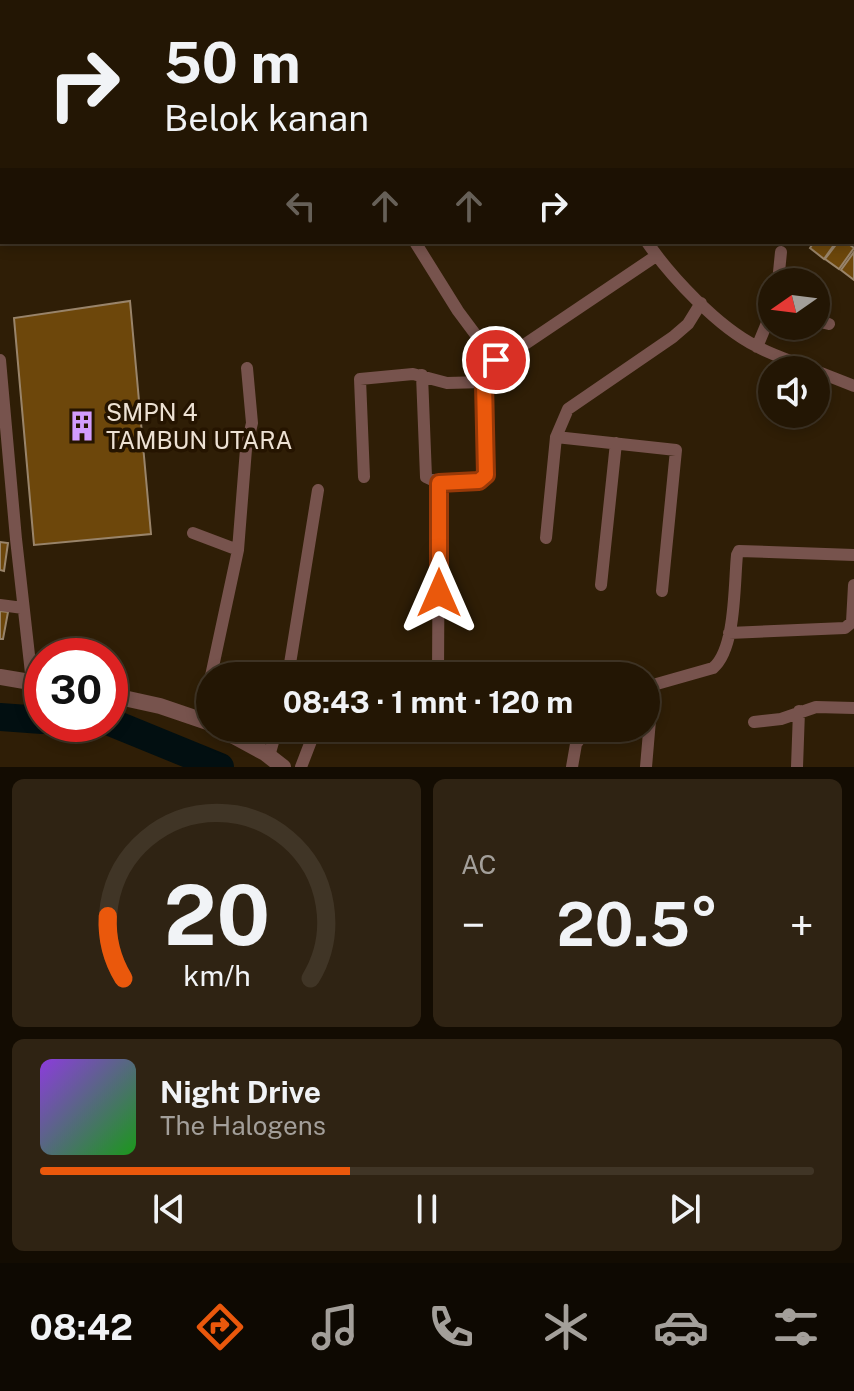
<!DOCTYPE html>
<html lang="id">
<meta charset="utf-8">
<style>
body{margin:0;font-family:"Public Sans",sans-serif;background:#2f2313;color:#f1f3f6;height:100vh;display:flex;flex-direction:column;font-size:30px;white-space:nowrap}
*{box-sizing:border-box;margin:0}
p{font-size:26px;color:#a39f9a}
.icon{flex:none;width:44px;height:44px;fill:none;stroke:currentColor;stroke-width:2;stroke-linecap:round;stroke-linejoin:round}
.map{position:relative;height:767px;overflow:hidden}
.details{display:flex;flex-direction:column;gap:12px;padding:12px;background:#130c02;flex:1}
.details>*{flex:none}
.hud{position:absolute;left:0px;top:0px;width:854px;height:244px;box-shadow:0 4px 12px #0003,0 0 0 2px #403526;background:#231604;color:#f1f3f6;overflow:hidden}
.needle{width:52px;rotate:256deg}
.tools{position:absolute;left:758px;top:268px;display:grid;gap:16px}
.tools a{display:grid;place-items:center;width:72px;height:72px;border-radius:50%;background:#231604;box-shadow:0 4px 12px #0003,0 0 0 2px #403526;font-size:40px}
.speed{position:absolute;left:24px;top:638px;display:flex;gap:16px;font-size:40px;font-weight:700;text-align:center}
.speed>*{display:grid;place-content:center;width:104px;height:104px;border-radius:50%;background:#231604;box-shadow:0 4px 12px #0003,0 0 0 2px #403526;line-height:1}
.speed .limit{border:12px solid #d22;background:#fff;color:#111}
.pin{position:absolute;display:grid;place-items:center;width:68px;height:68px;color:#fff;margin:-34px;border:4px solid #fff;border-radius:50%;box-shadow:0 2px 8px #0007}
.me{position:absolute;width:88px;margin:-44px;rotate:0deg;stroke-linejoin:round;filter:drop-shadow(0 0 6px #0008)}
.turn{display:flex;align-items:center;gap:28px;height:168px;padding:0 32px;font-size:36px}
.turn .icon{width:104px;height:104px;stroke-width:2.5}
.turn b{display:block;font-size:56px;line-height:68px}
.lanes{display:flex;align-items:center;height:76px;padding:0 32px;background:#0003;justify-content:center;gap:40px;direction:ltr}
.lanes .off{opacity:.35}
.big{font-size:60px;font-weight:700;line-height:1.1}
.details .card{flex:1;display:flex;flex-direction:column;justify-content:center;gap:12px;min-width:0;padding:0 28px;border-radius:12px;background:#2f2313}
.details .dial{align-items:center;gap:0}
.dial svg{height:208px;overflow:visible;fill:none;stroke:#403526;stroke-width:7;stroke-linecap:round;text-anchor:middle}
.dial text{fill:#f1f3f6;stroke:none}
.song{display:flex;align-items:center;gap:24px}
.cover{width:96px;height:96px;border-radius:12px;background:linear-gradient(135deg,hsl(270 70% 55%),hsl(120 70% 35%))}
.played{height:8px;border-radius:4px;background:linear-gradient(90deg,#ea580c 40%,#403526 40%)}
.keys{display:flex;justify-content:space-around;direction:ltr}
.heat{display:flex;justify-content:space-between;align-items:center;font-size:44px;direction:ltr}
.details .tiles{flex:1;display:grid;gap:12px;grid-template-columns:1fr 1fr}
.card:last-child{grid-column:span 2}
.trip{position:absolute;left:196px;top:662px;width:464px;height:80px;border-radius:40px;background:#231604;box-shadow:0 4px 12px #0003,0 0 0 2px #403526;font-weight:700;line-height:80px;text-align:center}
.tabs{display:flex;height:128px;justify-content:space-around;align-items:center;background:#0e0902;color:#a39f9a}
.tabs .icon{width:56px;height:56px}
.tabs .current{color:#ea580c}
.tabs b{font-size:36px;color:#f1f3f6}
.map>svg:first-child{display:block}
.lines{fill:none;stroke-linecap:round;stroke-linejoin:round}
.river{stroke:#020f11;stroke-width:28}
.building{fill:#6d470b;stroke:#99846a;stroke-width:2}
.minor{stroke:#77534d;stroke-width:12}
.tertiary{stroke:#77534d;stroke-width:16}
.route-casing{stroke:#983908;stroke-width:20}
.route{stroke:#ea580c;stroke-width:14}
.labels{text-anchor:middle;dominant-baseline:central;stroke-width:7;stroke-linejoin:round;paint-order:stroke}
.poi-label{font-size:24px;fill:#ede1d3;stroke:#251400;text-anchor:start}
</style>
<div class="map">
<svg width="854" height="767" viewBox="0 0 854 767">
<rect width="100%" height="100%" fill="#2f1e06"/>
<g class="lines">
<path class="river" d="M0 717 42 720
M110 722 220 767"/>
</g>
<path class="building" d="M814 242H836L824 259 810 248Z
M838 242H846L854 248 839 269 825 259Z
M854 252V280L841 270Z
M130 301 151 534 34 545 14 318Z
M0 542 8 543 4 571 0 570Z
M0 611 8 612 3 639H0Z"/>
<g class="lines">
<path class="minor" d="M501 0 502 2
M748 0 753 2
M615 2 616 0
M677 2 678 0
M852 107 854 102
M852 230 854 232
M415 242 458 311 493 358 500 361 656 256
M647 242C671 277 718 327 756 346 774 356 795 362 814 370
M778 282 781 252
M816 321 829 324
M757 347 772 311
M0 360 16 539 32 682
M816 371 854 386
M422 375 426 477 439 483
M556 437 676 450 662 591
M364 477 360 379 413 374 447 383 484 382
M193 533 238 550
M546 538 556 437 568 409 673 337 688 324 701 303
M601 585 616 443
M0 605 23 608
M729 633 845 628 852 622 854 585
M211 676 238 550 246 449 252 423 247 368
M288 676 318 490
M438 676 439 483 479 481 486 475 484 382 500 361
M646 687 713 668C736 649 734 584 737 555L739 551 854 555
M201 719 210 679
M754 722 781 719 816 707 854 708
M269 756 277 728
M301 767 316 728
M572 767 576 744 587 728
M646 767 653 685
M797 767 799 711"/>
<path class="tertiary" d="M0 677 42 684
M110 695 160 706 210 723
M219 728 265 753 283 767"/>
</g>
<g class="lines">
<g class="route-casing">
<path id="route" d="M439 593V483L479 481 486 475 484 382 500 361 496 360"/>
</g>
<use href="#route" class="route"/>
</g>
<defs>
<g id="building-bare" transform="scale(2.4)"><path d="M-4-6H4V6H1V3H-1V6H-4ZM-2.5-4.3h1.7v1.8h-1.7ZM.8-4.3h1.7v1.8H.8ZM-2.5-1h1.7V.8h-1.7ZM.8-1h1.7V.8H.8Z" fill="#d29cfd" stroke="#251400" stroke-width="2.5" paint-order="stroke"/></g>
</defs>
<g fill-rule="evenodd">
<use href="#building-bare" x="82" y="426"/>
</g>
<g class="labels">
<g class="poi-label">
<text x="106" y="412">SMPN 4<tspan x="106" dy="28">TAMBUN UTARA</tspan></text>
</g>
</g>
</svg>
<div class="tools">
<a><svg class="needle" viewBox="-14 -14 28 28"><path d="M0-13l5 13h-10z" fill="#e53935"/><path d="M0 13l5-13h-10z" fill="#a39f9a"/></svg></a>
<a><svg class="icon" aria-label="sound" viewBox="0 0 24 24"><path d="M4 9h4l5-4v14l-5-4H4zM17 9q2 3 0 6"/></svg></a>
</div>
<div class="speed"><div class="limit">30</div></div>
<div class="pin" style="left:496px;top:360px;background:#d93025"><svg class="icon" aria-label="arrive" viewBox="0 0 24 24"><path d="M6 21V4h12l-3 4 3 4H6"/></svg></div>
<svg class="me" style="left:439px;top:593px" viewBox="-20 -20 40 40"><path d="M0-17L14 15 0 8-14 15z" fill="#ea580c" stroke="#fff" stroke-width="4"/></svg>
<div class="trip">08:43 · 1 mnt · 120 m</div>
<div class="hud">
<div class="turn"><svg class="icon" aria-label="right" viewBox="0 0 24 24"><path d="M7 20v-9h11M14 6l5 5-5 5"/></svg><div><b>50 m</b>Belok kanan</div></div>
<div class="lanes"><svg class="icon off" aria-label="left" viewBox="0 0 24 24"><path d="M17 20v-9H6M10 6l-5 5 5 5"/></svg><svg class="icon off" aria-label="ahead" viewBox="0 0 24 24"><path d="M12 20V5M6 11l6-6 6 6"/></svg><svg class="icon off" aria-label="ahead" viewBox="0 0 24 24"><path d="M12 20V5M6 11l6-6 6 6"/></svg><svg class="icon" aria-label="right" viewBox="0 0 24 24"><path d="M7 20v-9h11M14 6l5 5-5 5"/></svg></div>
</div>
</div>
<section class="details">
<div class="tiles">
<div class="card dial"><svg viewBox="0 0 100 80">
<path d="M14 69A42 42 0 1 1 86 69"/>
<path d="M14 69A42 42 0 0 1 8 45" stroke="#ea580c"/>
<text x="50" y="56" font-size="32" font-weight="700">20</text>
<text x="50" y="72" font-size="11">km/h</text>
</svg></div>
<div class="card"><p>AC</p>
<div class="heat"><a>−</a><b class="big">20.5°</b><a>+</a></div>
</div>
<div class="card">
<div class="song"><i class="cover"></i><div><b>Night Drive</b><p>The Halogens</p></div></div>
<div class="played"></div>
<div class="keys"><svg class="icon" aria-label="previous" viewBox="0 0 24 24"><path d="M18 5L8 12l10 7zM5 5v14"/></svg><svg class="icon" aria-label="pause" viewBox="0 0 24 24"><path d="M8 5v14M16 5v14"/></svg><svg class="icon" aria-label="next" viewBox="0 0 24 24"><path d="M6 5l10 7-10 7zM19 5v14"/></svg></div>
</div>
</div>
</section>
<nav class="tabs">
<b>08:42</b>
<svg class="icon current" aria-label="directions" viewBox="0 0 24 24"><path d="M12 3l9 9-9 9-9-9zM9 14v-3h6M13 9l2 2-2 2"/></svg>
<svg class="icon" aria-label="music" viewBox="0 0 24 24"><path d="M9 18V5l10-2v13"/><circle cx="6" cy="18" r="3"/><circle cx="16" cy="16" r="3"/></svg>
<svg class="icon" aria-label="phone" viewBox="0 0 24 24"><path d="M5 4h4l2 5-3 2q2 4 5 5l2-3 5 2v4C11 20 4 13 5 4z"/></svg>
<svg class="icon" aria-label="climate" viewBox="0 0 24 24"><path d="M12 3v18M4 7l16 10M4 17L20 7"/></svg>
<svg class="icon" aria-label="car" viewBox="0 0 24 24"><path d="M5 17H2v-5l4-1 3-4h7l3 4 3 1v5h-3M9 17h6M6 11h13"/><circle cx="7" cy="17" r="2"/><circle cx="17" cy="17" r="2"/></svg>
<svg class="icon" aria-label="filters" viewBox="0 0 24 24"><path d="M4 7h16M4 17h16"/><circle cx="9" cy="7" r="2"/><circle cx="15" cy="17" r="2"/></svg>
</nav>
